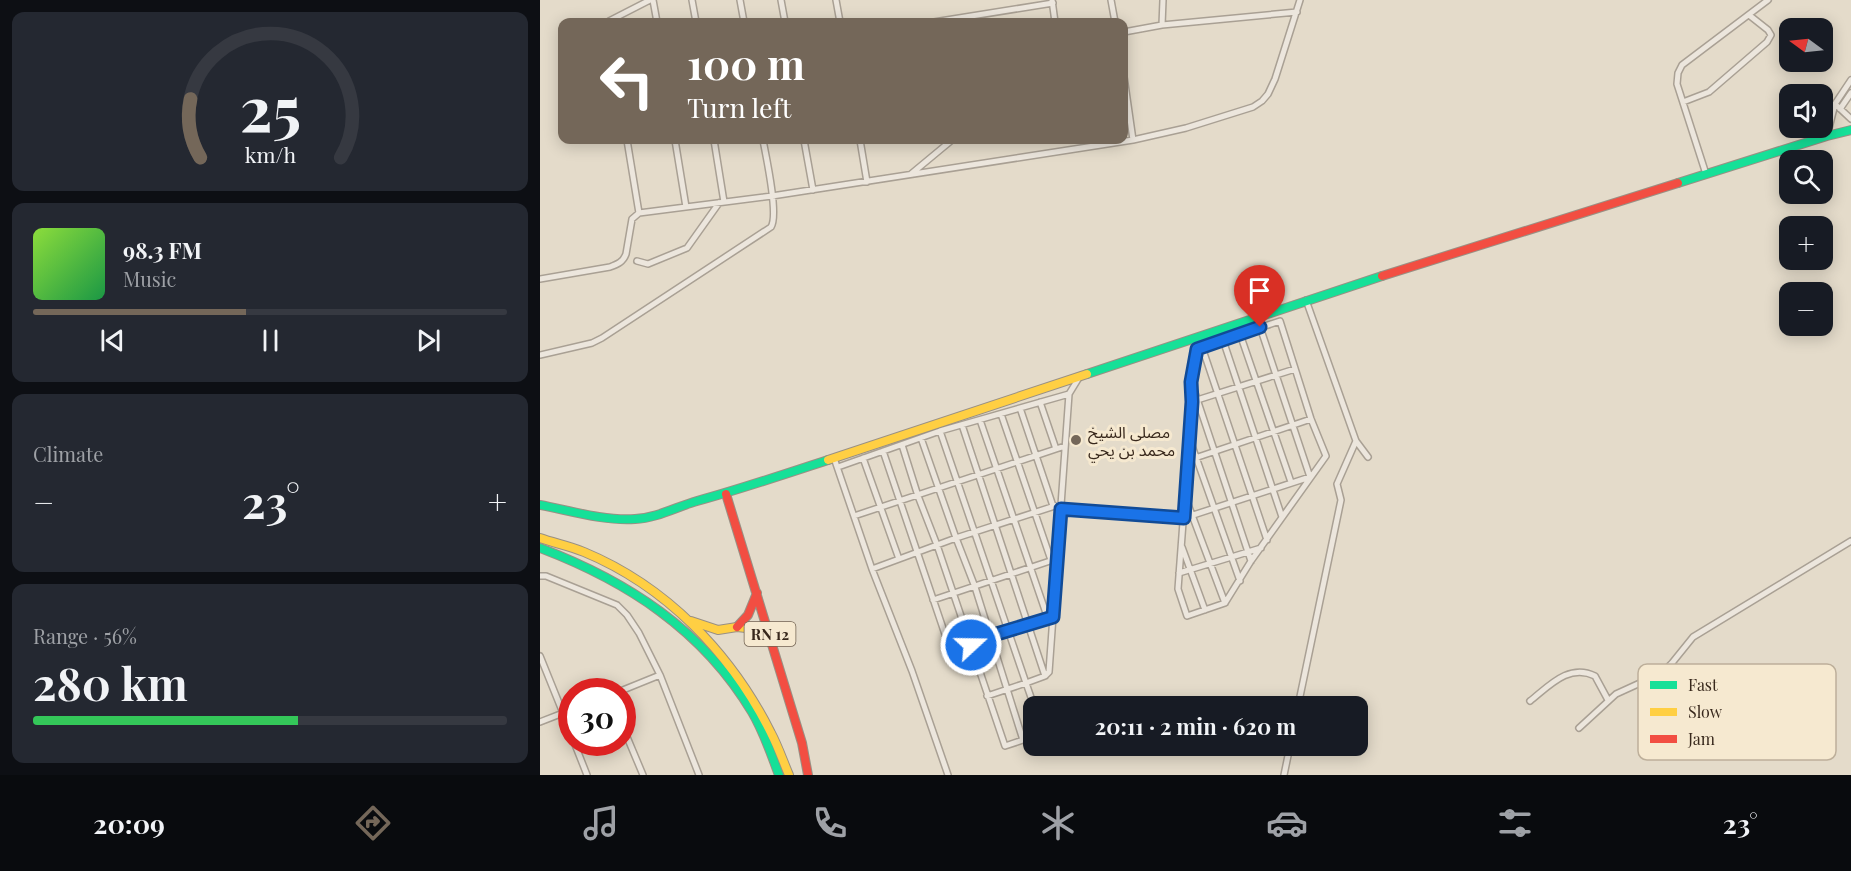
<!DOCTYPE html>
<meta charset="utf-8">
<style>
body{margin:0;font-family:"Playfair Display","Noto Sans Arabic",serif;background:#242831;color:#f1f3f6;height:100vh;display:flex;flex-direction:column;font-size:22px;white-space:nowrap}
*{box-sizing:border-box;margin:0}
p{font-size:20px;color:#9ea1a6}
.icon{flex:none;width:33px;height:33px;fill:none;stroke:currentColor;stroke-width:2;stroke-linecap:round;stroke-linejoin:round}
.map{position:relative;flex:1;overflow:hidden}
.panel{display:flex;flex-direction:column;gap:12px;padding:12px;background:#0d0f14;width:540px}
.panel>*{flex:none}
.banner{position:absolute;left:18px;top:18px;width:570px;height:126px;border-radius:12px;box-shadow:0 3px 15px #0003;background:#746759;color:#fff;overflow:hidden}
.needle{width:39px;rotate:285deg}
.buttons{position:absolute;left:1239px;top:18px;display:grid;gap:12px}
.buttons a{display:grid;place-items:center;width:54px;height:54px;border-radius:12px;background:#171b24;box-shadow:0 3px 15px #0003;font-size:30px}
.speed{position:absolute;left:18px;top:678px;display:flex;gap:12px;font-size:30px;font-weight:700;text-align:center}
.speed>*{display:grid;place-content:center;width:78px;height:78px;border-radius:50%;background:#171b24;box-shadow:0 3px 15px #0003;line-height:1}
.speed .limit{border:9px solid #d22;background:#fff;color:#111}
.pin{position:absolute;display:grid;place-items:center;width:51px;height:51px;color:#fff;margin:-62px -26px;border-radius:50% 50% 50% 0;rotate:-45deg;box-shadow:0 0 6px #0007}
.pin .icon{rotate:45deg}
.me{position:absolute;width:66px;margin:-33px;rotate:69deg;stroke-linejoin:round;filter:drop-shadow(0 0 4px #0008)}
.turn{display:flex;align-items:center;gap:21px;height:126px;padding:0 30px;font-size:27px}
.turn .icon{width:78px;height:78px;stroke-width:2.5}
.turn b{display:block;font-size:42px;line-height:51px}
.big{font-size:45px;font-weight:700;line-height:1.1}
.panel .tile{flex:1;display:flex;flex-direction:column;justify-content:center;gap:9px;min-width:0;padding:0 21px;border-radius:12px;background:#242831}
.panel .dial{align-items:center;gap:0}
.dial svg{height:156px;overflow:visible;fill:none;stroke:#363941;stroke-width:7;stroke-linecap:round;text-anchor:middle}
.dial text{fill:#f1f3f6;stroke:none}
.song{display:flex;align-items:center;gap:18px}
.cover{width:72px;height:72px;border-radius:9px;background:linear-gradient(135deg,hsl(90 70% 55%),hsl(140 70% 35%))}
.played{height:6px;border-radius:3px;background:linear-gradient(90deg,#746759 45%,#363941 45%)}
.keys{display:flex;justify-content:space-around;direction:ltr}
.heat{display:flex;justify-content:space-between;align-items:center;font-size:33px;direction:ltr}
.charge{height:9px;border-radius:4px;background:linear-gradient(90deg,#34c759 56%,#363941 0)}
.trip{position:absolute;left:483px;top:696px;width:345px;height:60px;border-radius:12px;background:#171b24;box-shadow:0 3px 15px #0003;font-weight:700;line-height:60px;text-align:center}
.tab-bar{display:flex;height:96px;justify-content:space-around;align-items:center;background:#090b0e;color:#9ea1a6}
.tab-bar .icon{width:42px;height:42px}
.tab-bar .on{color:#746759}
.tab-bar b{font-size:27px;color:#f1f3f6}
main{display:flex;flex:1;min-height:0}
.map>svg:first-child{display:block}
.lines{fill:none;stroke-linecap:round;stroke-linejoin:round}
.street-casing{stroke:#a9a094;stroke-width:8}
.fast-casing{stroke:#999084;stroke-width:10}
.slow-casing{stroke:#999084;stroke-width:10}
.jam-casing{stroke:#999084;stroke-width:10}
.street{stroke:#ece6dd;stroke-width:5}
.fast{stroke:#16e098;stroke-width:8}
.slow{stroke:#ffcf43;stroke-width:8}
.jam{stroke:#f24e42;stroke-width:8}
.route-casing{stroke:#114b97;stroke-width:15}
.route{stroke:#1a73e8;stroke-width:10}
.poi-dot{fill:#746759;stroke:#f6e9d0;stroke-width:2}
.labels{text-anchor:middle;dominant-baseline:central;stroke-width:6;stroke-linejoin:round;paint-order:stroke}
.shield{fill:#f6e9d0;stroke:#716252;stroke-width:1.5}
.shield-label{font-size:15px;font-weight:bold;fill:#38281c}
.poi-label{font-size:16px;fill:#38281c;stroke:#f6e9d0;text-anchor:start}
.key{fill:#f6e9d0;stroke:#bdaf9a;stroke-width:1.5}
.key-label{font-size:16px;fill:#38281c}
</style>
<main>
<section class="panel">
<div class="tile dial"><svg viewBox="0 0 100 80">
<path d="M14 69A42 42 0 1 1 86 69"/>
<path d="M14 69A42 42 0 0 1 9 39" stroke="#746759"/>
<text x="50" y="56" font-size="32" font-weight="700">25</text>
<text x="50" y="72" font-size="11">km/h</text>
</svg></div>
<div class="tile">
<div class="song"><i class="cover"></i><div><b>98.3 FM</b><p>Music</p></div></div>
<div class="played"></div>
<div class="keys"><svg class="icon" aria-label="previous" viewBox="0 0 24 24"><path d="M18 5L8 12l10 7zM5 5v14"/></svg><svg class="icon" aria-label="pause" viewBox="0 0 24 24"><path d="M8 5v14M16 5v14"/></svg><svg class="icon" aria-label="next" viewBox="0 0 24 24"><path d="M6 5l10 7-10 7zM19 5v14"/></svg></div>
</div>
<div class="tile"><p>Climate</p>
<div class="heat"><a>−</a><b class="big">23°</b><a>+</a></div>
</div>
<div class="tile"><p>Range · 56%</p><b class="big">280 km</b><div class="charge"></div></div>
</section>
<div class="map">
<svg width="1311" height="775" viewBox="0 0 1311 775">
<rect width="100%" height="100%" fill="#e4dbca"/>
<g class="lines">
<g class="street-casing">
<path id="street" d="M113 0 117 22
M152 0 156 22
M200 0 204 22
M241 0 245 22
M296 0 300 22
M512 0 515 22
M571 0 575 22
M69 22V21L110 0
M394 22 513 3
M622 25 623 0
M584 32 622 25 757 12
M584 77 593 140
M1143 102 1169 92 1227 42 1231 35 1228 30 1209 15
M1295 104 1311 119
M1300 109 1311 93
M1287 136 1295 104 1311 80
M87 140 99 213
M135 140 146 207
M174 140 184 202
M264 140 273 190
M320 140 327 182
M371 174 412 140
M1166 174 1137 84 1138 73 1142 65 1228 0
M97 261 108 264 147 248 179 203
M0 279 70 267C78 264 83 262 86 254L92 219 99 213 232 196 593 140 646 128 713 107 722 101 728 94 735 79 760 0
M766 300 816 441 828 457
M740 321 771 419 786 456 711 561 685 603 647 616 638 589 652 402 651 382 657 349Z
M700 334 751 482
M683 340 742 517
M662 347 727 540
M0 355 52 343 62 338 231 227C239 215 226 156 223 140
M654 390 711 561
M654 401 755 369
M500 402 516 449
M480 408 513 506
M461 414 511 560
M440 420 508 619
M422 425 505 676
M400 431 486 683 447 696
M651 443 700 581
M362 445 378 496 397 545 465 746 483 740
M343 451 411 652 450 636 513 617
M294 458 332 569 372 671 408 775
M323 458 359 559
M655 458 771 419
M298 467 400 431 529 394
M646 499 685 603
M521 509 644 518 770 477 720 327
M314 516 525 446
M642 547 665 610
M332 569 416 538 381 438
M639 573 721 548
M0 576H6L77 605 87 615 99 633 120 675
M393 600 513 560
M0 656 23 713 0 722
M78 692 120 675 159 775
M990 701C1009 686 1029 663 1055 676L1068 700
M494 706 486 683 505 676 509 672 529 394 540 376
M758 706 801 500 797 484 816 441
M32 710 23 713 32 736
M82 725 103 775
M1039 728 1076 694 1122 673 1132 663 1153 637 1311 541
M494 736 483 740 435 587 416 538 521 504
M34 742 47 775
M744 775 750 746"/>
</g>
<g class="fast-casing">
<path id="fast" d="M1138 183 1287 136 1311 130
M547 374 842 276
M0 505C31 511 64 521 95 519 117 518 136 507 157 501 201 489 245 474 288 460
M0 548C87 581 163 630 212 712 224 732 231 754 239 775"/>
</g>
<g class="slow-casing">
<path id="slow" d="M288 460 547 374
M0 538C14 543 30 546 44 552 126 586 191 653 231 733 238 746 243 761 249 775
M151 621 178 630 197 627 206 628 220 635 232 643"/>
</g>
<g class="jam-casing">
<path id="jam" d="M842 276 1138 183
M186 494 262 743 268 775
M197 627 208 615 217 593"/>
</g>
<use href="#street" class="street"/>
<use href="#fast" class="fast"/>
<use href="#slow" class="slow"/>
<use href="#jam" class="jam"/>
</g>
<g class="lines">
<g class="route-casing">
<path id="route" d="M431 645 450 636 513 617 521 509 644 518 652 402 651 382 657 349 720 327"/>
</g>
<use href="#route" class="route"/>
</g>
<circle class="poi-dot" cx="536" cy="440" r="6"/>
<g class="labels">
<rect class="shield" x="204.5" y="622" width="51" height="24" rx="4.5"/>
<g class="shield-label">
<text x="230" y="634">RN 12</text>
</g>
<g class="poi-label">
<text x="548" y="431">مصلى الشيخ<tspan x="548" dy="18">محمد بن يحي</tspan></text>
</g>
</g>
<rect x="1098" y="664" width="198" height="96" rx="9" class="key"/>
<rect x="1110" y="681" width="27" height="8" fill="#16e098"/>
<rect x="1110" y="708" width="27" height="8" fill="#ffcf43"/>
<rect x="1110" y="735" width="27" height="8" fill="#f24e42"/>
<g class="key-label">
<text x="1148" y="691">Fast</text>
<text x="1148" y="718">Slow</text>
<text x="1148" y="745">Jam</text>
</g>
</svg>
<div class="buttons">
<a><svg class="needle" viewBox="-14 -14 28 28"><path d="M0-13l5 13h-10z" fill="#e53935"/><path d="M0 13l5-13h-10z" fill="#9ea1a6"/></svg></a>
<a><svg class="icon" aria-label="sound" viewBox="0 0 24 24"><path d="M4 9h4l5-4v14l-5-4H4zM17 9q2 3 0 6"/></svg></a>
<a><svg class="icon" aria-label="search" viewBox="0 0 24 24"><circle cx="10" cy="10" r="6"/><path d="M15 15l6 6"/></svg></a>
<a>+</a>
<a>−</a>
</div>
<div class="speed"><div class="limit">30</div></div>
<div class="pin" style="left:720px;top:327px;background:#d93025"><svg class="icon" aria-label="arrive" viewBox="0 0 24 24"><path d="M6 21V4h12l-3 4 3 4H6"/></svg></div>
<svg class="me" style="left:431px;top:645px" viewBox="-20 -20 40 40"><circle r="17" fill="#1a73e8" stroke="#fff" stroke-width="3"/><path d="M0-11L8 9 0 5-8 9z" fill="#fff"/></svg>
<div class="trip">20:11 · 2 min · 620 m</div>
<div class="banner">
<div class="turn"><svg class="icon" aria-label="left" viewBox="0 0 24 24"><path d="M17 20v-9H6M10 6l-5 5 5 5"/></svg><div><b>100 m</b>Turn left</div></div>
</div>
</div>
</main>
<nav class="tab-bar">
<b>20:09</b>
<svg class="icon on" aria-label="directions" viewBox="0 0 24 24"><path d="M12 3l9 9-9 9-9-9zM9 14v-3h6M13 9l2 2-2 2"/></svg>
<svg class="icon" aria-label="music" viewBox="0 0 24 24"><path d="M9 18V5l10-2v13"/><circle cx="6" cy="18" r="3"/><circle cx="16" cy="16" r="3"/></svg>
<svg class="icon" aria-label="phone" viewBox="0 0 24 24"><path d="M5 4h4l2 5-3 2q2 4 5 5l2-3 5 2v4C11 20 4 13 5 4z"/></svg>
<svg class="icon" aria-label="climate" viewBox="0 0 24 24"><path d="M12 3v18M4 7l16 10M4 17L20 7"/></svg>
<svg class="icon" aria-label="car" viewBox="0 0 24 24"><path d="M5 17H2v-5l4-1 3-4h7l3 4 3 1v5h-3M9 17h6M6 11h13"/><circle cx="7" cy="17" r="2"/><circle cx="17" cy="17" r="2"/></svg>
<svg class="icon" aria-label="filters" viewBox="0 0 24 24"><path d="M4 7h16M4 17h16"/><circle cx="9" cy="7" r="2"/><circle cx="15" cy="17" r="2"/></svg>
<b>23°</b>
</nav>
